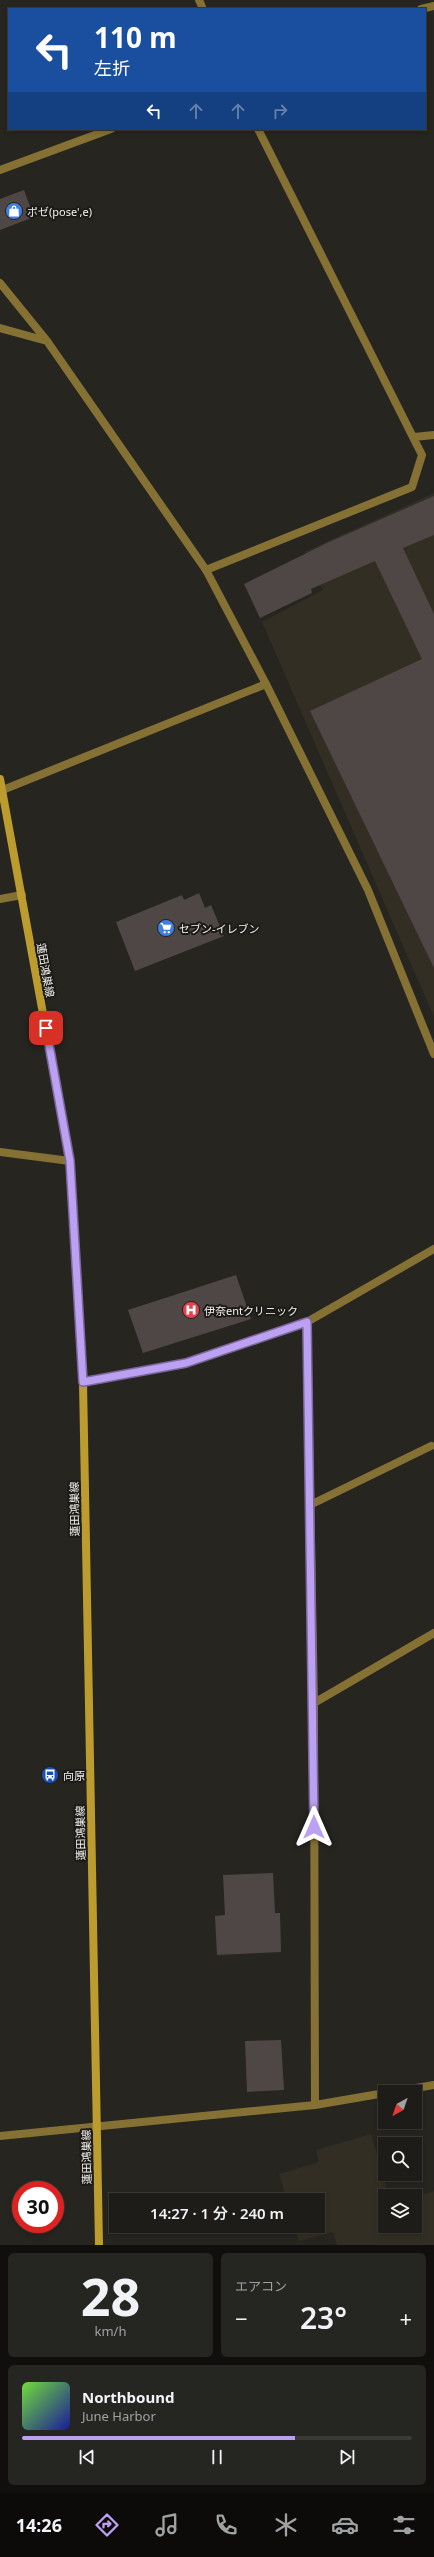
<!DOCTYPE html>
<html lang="ja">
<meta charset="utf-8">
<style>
body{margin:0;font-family:"Noto Sans","Noto Sans JP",sans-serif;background:#252521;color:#f1f3f6;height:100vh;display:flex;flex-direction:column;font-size:15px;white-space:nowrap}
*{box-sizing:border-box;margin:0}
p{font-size:13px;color:#a0a1a2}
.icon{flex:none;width:22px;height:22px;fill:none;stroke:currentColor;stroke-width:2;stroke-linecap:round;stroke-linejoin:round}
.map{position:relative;height:2245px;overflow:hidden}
.panel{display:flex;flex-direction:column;gap:8px;padding:8px;background:#100f0d;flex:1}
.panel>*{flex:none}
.banner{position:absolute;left:8px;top:8px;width:418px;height:122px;border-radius:0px;box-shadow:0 2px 6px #0003,0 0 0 1px #3b3a37;background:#1a4fa0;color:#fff;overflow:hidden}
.needle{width:26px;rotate:220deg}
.controls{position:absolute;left:378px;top:2085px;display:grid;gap:8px}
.controls a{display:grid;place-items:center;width:44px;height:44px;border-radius:0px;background:#1d1c18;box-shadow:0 2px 6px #0003,0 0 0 1px #3b3a37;font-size:20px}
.speed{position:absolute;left:12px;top:2181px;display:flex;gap:8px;font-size:20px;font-weight:700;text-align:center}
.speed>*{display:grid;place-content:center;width:52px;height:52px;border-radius:50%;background:#1d1c18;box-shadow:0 2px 6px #0003,0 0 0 1px #3b3a37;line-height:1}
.speed .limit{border:6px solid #d22;background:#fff;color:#111}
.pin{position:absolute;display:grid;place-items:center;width:34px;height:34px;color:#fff;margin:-17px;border-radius:8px;box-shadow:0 2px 6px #0006}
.me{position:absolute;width:44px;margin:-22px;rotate:0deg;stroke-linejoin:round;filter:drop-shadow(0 0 3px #0008)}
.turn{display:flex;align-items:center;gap:14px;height:84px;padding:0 20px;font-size:18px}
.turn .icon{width:52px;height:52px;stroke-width:2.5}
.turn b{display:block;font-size:28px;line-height:34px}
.lanes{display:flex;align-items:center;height:38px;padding:0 20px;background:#0003;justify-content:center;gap:20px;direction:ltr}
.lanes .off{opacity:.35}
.big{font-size:30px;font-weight:600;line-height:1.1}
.panel .tile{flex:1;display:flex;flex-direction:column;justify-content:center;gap:6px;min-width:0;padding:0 14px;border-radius:6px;background:#252521}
.panel .dial{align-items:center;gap:0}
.dial b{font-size:52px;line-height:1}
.song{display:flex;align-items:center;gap:12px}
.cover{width:48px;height:48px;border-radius:6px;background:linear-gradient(135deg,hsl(100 70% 55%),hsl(240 70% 35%))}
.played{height:4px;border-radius:2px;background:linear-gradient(90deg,#bca0f2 70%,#3b3a37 70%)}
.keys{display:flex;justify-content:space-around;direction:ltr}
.heat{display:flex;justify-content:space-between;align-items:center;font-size:22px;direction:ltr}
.panel .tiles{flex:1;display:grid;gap:8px;grid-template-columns:1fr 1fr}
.tile:last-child{grid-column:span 2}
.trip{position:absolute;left:109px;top:2193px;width:216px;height:40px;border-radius:0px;background:#1d1c18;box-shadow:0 2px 6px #0003,0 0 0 1px #3b3a37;font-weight:600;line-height:40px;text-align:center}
.menu{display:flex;height:64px;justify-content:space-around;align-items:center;background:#0c0b0a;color:#a0a1a2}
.menu .icon{width:28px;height:28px}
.menu .active{color:#bca0f2}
.menu b{font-size:18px;color:#f1f3f6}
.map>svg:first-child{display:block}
.built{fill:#322e23}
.building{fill:#4e4746}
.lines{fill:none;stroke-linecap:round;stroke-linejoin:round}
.service{stroke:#857133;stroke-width:8}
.minor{stroke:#857133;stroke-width:8}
.tertiary{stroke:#857133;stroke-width:8}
.secondary{stroke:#bc9c2e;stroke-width:8}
.route-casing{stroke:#7a689d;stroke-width:10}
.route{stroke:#bca0f2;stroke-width:7}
.labels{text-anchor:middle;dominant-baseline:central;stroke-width:4;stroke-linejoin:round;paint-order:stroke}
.poi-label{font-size:11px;fill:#f2f1ed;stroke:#1d1b17;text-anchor:start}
.street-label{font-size:11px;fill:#f2f1ed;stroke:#1d1b17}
</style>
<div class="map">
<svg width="434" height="2245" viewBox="0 0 434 2245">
<rect width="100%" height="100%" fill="#272520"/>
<path class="built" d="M434 493V1017L262 622 323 590 304 552Z
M371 2134 389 2196H385V2226H415V2197L434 2191V2245H337L333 2232 299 2241 295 2226H318V2200H287L279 2174 319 2162 316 2150Z"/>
<path class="building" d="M24 190 34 217 0 230V199Z
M434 496V535L403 548 434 614V968L310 711 422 659 375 561 311 589 312 593 260 618 244 584 329 542Z
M199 893 205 908 211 905 224 936 135 971 116 922 182 895 184 900Z
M236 1275 251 1319 143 1353 128 1310Z
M273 1873 275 1913H280L281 1952 217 1955 215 1916 225 1915 223 1875Z
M281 2040 284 2090 247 2092 245 2041Z"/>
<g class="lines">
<path class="service" d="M310 1505 431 1446"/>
<path class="minor" d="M199 0 203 9
M421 9 434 6
M0 170 111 129
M414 437 434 435
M206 570 412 487 422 455 258 129
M0 791 266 684
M0 899 22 895
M0 1152 70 1161
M307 1322 314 1703 315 2105
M83 1382 186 1363 307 1322 434 1249
M314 1703 434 1633"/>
<path class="tertiary" d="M0 283 47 341 206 570 266 684 368 890 434 1054
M0 328 47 341
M393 2092 434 2085
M0 2136 315 2105 385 2093"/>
<path class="secondary" d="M0 779 70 1161 83 1382 99 2245"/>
</g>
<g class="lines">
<g class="route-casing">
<path id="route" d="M46 1028 70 1161 83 1382 186 1363 307 1322 314 1827"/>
</g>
<use href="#route" class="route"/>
</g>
<defs>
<g id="shop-disc" transform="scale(0.9)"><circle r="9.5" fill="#3f7fe0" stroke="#1d1b17"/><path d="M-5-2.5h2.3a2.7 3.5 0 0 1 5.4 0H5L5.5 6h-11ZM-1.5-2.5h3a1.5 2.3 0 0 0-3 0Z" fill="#fff"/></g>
<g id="supermarket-disc" transform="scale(0.9)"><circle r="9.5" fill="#3f7fe0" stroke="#1d1b17"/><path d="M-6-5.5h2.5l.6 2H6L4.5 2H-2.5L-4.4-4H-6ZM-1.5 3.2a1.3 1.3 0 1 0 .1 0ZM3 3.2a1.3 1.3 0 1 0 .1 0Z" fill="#fff"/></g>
<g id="hospital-disc" transform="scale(0.9)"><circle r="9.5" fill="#e0444e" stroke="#1d1b17"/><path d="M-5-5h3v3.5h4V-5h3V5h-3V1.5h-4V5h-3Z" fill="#fff"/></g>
<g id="bus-disc" transform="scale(0.9)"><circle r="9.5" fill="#1a4fb4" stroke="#1d1b17"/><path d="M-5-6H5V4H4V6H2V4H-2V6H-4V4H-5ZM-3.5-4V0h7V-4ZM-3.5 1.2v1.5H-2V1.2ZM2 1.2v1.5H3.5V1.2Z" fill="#fff"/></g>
</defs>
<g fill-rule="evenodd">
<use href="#shop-disc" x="14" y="211"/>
<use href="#supermarket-disc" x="166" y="928"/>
<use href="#hospital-disc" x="191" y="1310"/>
<use href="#bus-disc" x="50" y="1775"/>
</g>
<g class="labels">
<g class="poi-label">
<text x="27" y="211">ポゼ(pose',e)</text>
<text x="179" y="928">セブン-イレブン</text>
<text x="204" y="1310">伊奈entクリニック</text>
<text x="63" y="1775">向原</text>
</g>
<g class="street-label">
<text transform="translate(46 970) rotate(80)">蓮田鴻巣線</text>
<text transform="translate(74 1509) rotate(-91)">蓮田鴻巣線</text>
<text transform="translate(80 1833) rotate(-91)">蓮田鴻巣線</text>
<text transform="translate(86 2157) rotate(-91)">蓮田鴻巣線</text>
</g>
</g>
</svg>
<div class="controls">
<a><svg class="needle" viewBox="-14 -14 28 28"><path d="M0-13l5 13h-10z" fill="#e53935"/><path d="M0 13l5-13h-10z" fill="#a0a1a2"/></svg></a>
<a><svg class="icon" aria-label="search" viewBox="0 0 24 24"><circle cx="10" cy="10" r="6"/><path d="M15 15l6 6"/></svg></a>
<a><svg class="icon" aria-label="layers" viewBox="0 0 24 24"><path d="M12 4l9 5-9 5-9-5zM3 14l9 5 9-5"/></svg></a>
</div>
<div class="speed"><div class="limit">30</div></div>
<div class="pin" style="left:46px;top:1028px;background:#d93025"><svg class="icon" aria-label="arrive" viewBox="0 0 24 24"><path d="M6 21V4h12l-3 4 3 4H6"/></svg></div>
<svg class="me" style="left:314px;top:1827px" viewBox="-20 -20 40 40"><path d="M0-17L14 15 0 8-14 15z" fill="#bca0f2" stroke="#fff" stroke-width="4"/></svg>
<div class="trip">14:27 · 1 分 · 240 m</div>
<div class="banner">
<div class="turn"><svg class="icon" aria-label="left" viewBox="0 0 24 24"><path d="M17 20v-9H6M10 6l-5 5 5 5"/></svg><div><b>110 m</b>左折</div></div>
<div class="lanes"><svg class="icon" aria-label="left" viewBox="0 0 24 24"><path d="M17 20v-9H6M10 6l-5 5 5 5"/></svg><svg class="icon off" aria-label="ahead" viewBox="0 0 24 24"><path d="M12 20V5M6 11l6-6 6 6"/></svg><svg class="icon off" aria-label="ahead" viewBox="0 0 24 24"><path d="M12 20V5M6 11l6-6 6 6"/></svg><svg class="icon off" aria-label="right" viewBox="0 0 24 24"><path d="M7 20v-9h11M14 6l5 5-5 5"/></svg></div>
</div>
</div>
<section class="panel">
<div class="tiles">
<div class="tile dial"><b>28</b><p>km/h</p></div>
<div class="tile"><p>エアコン</p>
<div class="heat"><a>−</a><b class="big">23°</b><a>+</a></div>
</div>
<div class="tile">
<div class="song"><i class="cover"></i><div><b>Northbound</b><p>June Harbor</p></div></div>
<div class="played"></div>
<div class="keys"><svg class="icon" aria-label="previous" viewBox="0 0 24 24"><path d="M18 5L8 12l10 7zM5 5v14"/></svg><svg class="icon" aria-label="pause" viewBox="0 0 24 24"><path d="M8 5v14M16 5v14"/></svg><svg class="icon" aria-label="next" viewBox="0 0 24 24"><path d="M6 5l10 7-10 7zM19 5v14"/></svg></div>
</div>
</div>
</section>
<nav class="menu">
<b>14:26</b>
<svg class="icon active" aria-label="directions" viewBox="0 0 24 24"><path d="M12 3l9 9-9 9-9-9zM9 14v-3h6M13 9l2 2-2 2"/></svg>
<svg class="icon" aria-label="music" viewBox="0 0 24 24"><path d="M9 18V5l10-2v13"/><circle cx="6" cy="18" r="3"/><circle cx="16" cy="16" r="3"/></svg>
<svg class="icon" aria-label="phone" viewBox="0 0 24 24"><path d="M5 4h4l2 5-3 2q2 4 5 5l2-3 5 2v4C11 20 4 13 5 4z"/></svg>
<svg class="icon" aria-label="climate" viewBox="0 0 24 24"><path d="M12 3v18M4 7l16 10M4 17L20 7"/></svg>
<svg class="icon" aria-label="car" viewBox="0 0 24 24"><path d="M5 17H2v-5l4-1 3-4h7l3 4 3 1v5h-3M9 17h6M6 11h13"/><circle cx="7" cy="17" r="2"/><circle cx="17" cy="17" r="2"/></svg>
<svg class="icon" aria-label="filters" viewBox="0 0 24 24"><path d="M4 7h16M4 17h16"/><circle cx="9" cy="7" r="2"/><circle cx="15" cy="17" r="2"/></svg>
</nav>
